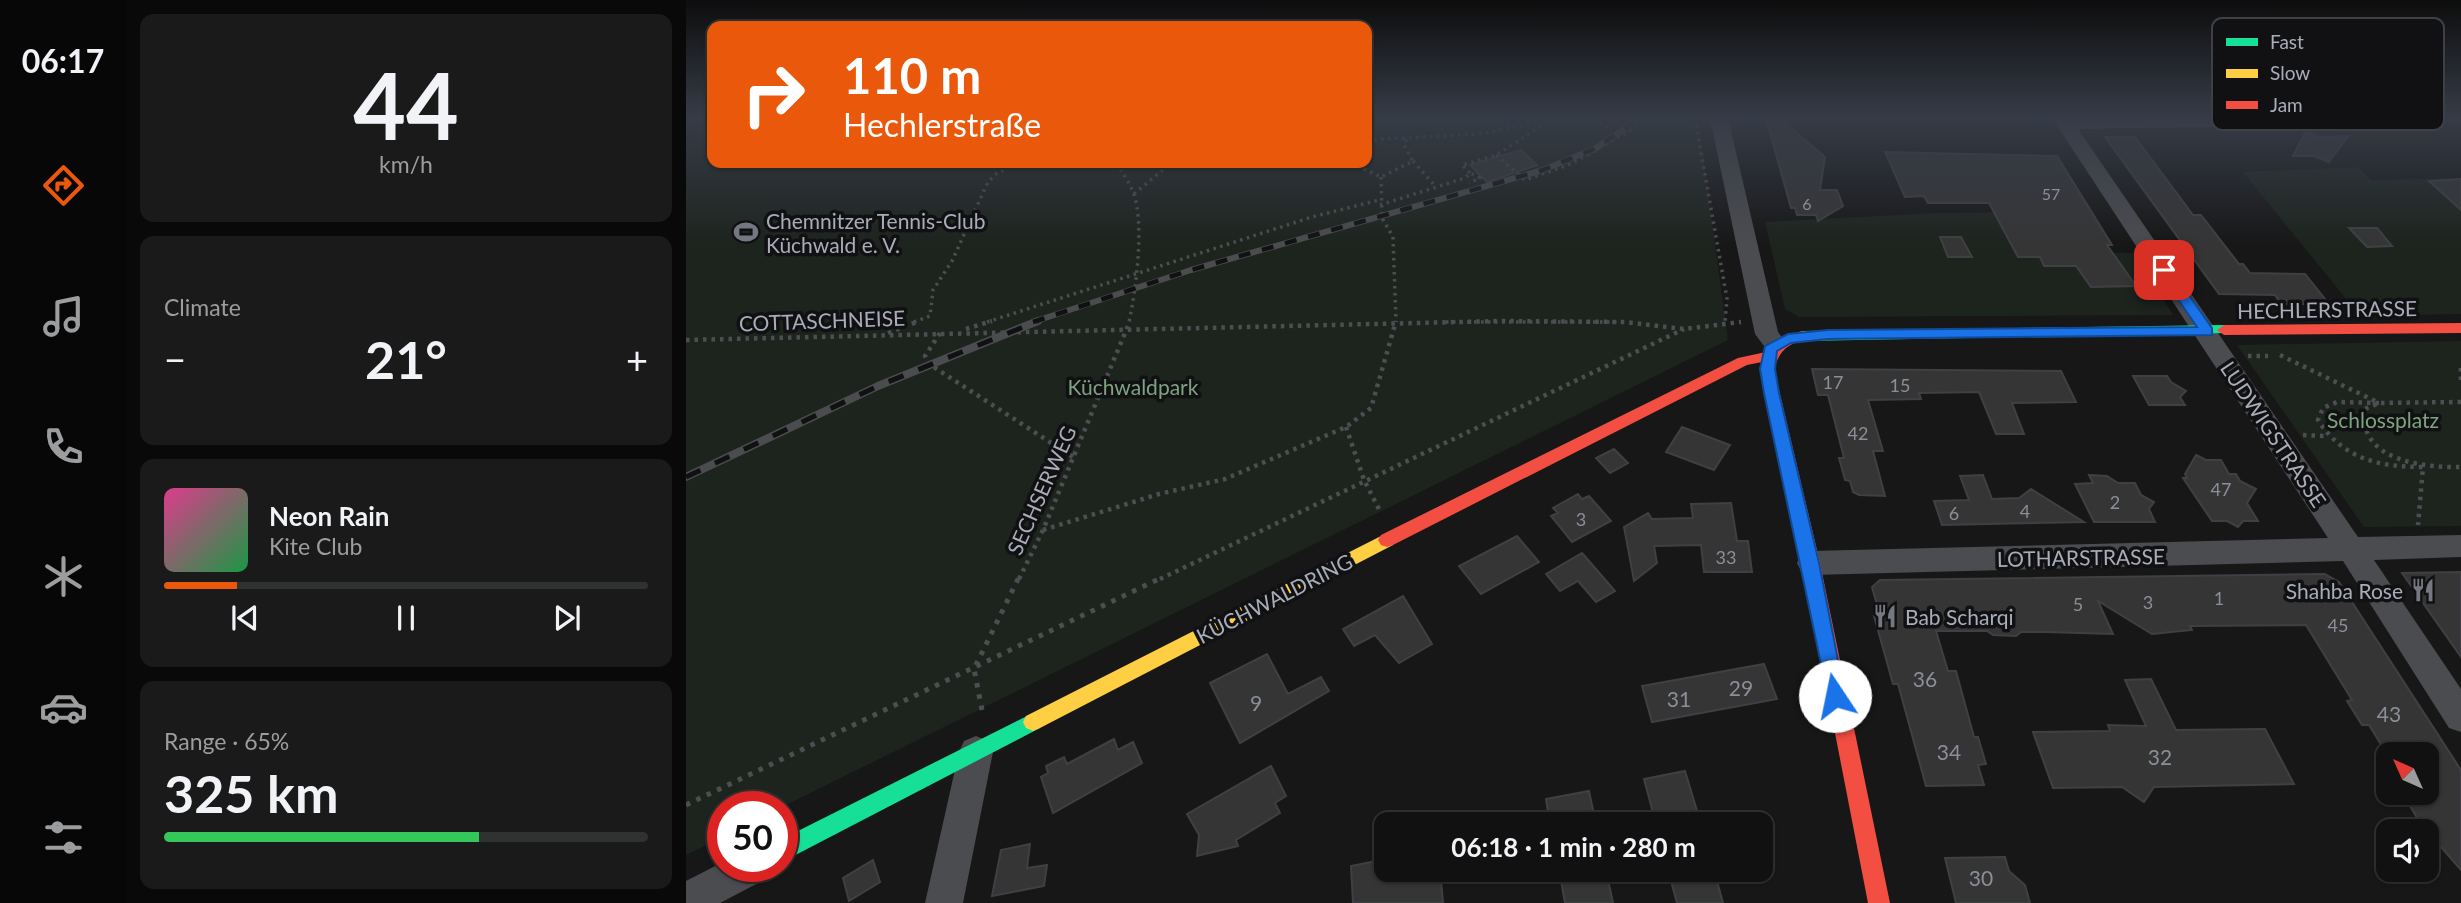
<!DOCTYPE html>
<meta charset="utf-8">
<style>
body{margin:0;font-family:Lato,sans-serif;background:#1a1a1a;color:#f1f3f6;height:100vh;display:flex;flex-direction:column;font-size:26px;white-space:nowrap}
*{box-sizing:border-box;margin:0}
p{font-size:23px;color:#9c9d9f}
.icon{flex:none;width:38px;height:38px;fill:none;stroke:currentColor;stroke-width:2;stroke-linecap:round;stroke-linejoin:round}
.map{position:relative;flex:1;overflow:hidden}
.panel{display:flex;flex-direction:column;gap:14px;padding:14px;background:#090909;width:560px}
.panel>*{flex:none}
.guide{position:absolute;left:21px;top:21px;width:665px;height:147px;border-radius:14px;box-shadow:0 2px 5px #0004,0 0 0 2px #303131;background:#ea580c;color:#fff;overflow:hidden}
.needle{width:46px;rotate:315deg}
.buttons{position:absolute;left:1690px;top:742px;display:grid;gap:14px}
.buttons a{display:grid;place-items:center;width:63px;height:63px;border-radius:14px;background:#111;box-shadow:0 2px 5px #0004,0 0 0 2px #303131;font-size:35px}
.speed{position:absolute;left:21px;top:791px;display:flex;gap:14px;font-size:35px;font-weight:700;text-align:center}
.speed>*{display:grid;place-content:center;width:91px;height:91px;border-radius:50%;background:#111;box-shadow:0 2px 5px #0004,0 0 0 2px #303131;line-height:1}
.speed .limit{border:10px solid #d22;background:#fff;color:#111}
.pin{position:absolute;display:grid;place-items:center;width:60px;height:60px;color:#fff;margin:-30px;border-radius:14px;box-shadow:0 4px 10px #0006}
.me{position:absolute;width:77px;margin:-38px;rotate:349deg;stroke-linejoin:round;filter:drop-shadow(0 0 5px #0008)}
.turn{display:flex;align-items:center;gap:24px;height:147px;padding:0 21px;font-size:32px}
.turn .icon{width:91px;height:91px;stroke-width:2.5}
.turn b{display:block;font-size:49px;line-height:60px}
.big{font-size:52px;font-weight:700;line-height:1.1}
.panel .tile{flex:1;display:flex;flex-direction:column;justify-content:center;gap:10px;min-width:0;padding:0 24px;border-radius:14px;background:#1a1a1a}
.panel .dial{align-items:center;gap:0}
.dial b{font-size:91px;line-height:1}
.song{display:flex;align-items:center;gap:21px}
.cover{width:84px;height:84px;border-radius:10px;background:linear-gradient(135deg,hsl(330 70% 55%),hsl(140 70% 35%))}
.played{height:7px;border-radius:4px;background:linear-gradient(90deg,#ea580c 15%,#303131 15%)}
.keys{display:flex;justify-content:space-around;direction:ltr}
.heat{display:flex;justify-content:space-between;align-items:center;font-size:38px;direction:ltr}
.charge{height:10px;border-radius:5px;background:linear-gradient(90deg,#34c759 65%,#303131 0)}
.trip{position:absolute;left:688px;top:812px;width:399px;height:70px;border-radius:14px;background:#111;box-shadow:0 2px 5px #0004,0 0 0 2px #303131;font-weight:700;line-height:70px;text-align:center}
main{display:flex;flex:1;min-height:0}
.dock{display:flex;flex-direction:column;width:126px;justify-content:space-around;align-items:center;background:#070707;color:#9c9d9f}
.dock .icon{width:49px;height:49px}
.dock .selected{color:#ea580c}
.dock b{font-size:32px;color:#f1f3f6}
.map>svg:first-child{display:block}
.green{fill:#1d241e}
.building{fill:#353536;stroke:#3f4043;stroke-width:2}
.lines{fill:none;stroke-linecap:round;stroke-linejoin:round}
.path-far2{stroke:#4d4e52;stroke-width:3.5;stroke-dasharray:2.5 4.5;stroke-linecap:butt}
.path-far1{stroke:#4d4e52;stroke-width:4.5;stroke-dasharray:3.5 5;stroke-linecap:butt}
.path{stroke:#4d4e52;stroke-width:5;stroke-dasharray:4.5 7;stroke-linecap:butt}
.street{fill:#4b4c50;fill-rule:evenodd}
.fast{fill:#16e098;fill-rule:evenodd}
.slow{fill:#ffcf43;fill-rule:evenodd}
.jam{fill:#f24e42;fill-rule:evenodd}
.rail-far1-casing{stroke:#4b4c4f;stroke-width:6}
.rail-casing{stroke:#4b4c4f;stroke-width:8}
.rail-far1{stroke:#111113;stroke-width:4.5;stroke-dasharray:12;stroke-linecap:butt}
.rail{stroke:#111113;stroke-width:5;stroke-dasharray:16;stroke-linecap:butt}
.route{fill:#1a73e8;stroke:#114b97;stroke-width:2}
.labels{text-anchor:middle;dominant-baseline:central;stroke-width:7;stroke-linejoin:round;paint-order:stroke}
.far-number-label{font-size:16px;fill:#8b8f98}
.number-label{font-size:18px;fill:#8b8f98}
.poi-label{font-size:21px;fill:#a8adb8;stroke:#111113;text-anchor:start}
.street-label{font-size:21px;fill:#a8adb8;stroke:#111113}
.park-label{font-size:21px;fill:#7fa381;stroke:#111113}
.near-number-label{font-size:21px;fill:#8b8f98}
.key{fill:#111113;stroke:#3e4045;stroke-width:2}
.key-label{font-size:19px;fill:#a8adb8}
</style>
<main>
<nav class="dock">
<b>06:17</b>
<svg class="icon selected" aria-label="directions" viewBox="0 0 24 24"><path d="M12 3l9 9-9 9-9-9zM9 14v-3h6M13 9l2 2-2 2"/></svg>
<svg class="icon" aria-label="music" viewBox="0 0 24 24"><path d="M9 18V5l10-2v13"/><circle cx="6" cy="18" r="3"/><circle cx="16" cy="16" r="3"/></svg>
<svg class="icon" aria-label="phone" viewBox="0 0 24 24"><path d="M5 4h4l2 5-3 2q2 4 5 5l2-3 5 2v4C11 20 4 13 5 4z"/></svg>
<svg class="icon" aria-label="climate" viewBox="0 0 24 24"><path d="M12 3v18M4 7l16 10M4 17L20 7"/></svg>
<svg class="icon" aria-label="car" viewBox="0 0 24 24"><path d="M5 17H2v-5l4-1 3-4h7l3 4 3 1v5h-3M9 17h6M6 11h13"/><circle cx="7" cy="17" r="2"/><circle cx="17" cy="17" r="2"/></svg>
<svg class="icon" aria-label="filters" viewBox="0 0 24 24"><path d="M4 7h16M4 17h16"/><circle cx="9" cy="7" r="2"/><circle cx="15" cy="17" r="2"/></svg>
</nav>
<section class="panel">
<div class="tile dial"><b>44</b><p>km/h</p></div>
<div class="tile"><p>Climate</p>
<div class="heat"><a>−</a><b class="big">21°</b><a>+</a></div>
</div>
<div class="tile">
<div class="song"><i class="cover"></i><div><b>Neon Rain</b><p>Kite Club</p></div></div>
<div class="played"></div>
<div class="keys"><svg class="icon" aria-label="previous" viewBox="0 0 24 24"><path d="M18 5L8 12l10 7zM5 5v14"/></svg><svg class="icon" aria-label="pause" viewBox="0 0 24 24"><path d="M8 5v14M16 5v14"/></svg><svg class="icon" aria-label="next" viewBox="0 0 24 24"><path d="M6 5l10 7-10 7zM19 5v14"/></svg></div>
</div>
<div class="tile"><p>Range · 65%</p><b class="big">325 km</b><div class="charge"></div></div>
</section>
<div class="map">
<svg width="1775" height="903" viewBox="0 0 1775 903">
<rect width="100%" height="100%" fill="#171717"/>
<path class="green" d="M0 118H26V163H681V118H1012L1042 340 96 807H37V837L0 855Z
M1672 167 1685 180 1775 178V314L1674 316 1557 172Z
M1373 212 1397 253H1448L1487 315 1113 317 1099 309 1079 222 1247 213Z
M1775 341V526L1678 527 1551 345Z"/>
<path class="building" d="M1080 118H1093L1139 157 1134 190H1151L1157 206 1132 221 1130 215H1111L1109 208H1105Z
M1620 131 1633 137 1662 136 1643 162 1628 156H1607Z
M1419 137H1449L1507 215H1515L1553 264H1557L1564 273 1619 274 1643 304H1595L1589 295 1533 294Z
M835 150 851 165 801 182 784 165Z
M1199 152 1371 156 1426 245H1421L1450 286 1405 287 1390 266H1358L1354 257H1332L1303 203H1242L1238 196 1219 197Z
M1775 179V210L1743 181Z
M1663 228H1691L1706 246 1681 247Z
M1254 237H1275L1286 257H1262Z
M1126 369 1375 371 1390 402 1326 403 1338 434H1310L1293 392 1233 393 1235 399 1182 400 1197 451H1187L1199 496 1173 495 1167 492 1164 481 1159 480 1153 458H1158L1142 395H1132Z
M1447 376H1481L1485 382 1500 391 1494 397 1499 405H1463Z
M996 427 1044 445 1028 470 980 452Z
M928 449 942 463 924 473 910 458Z
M1510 455 1520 460H1535L1543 474H1550L1554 481 1570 489 1561 503 1572 521H1557L1552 527 1541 521H1526L1497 478H1501L1499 474Z
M1297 475 1306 499 1333 498 1345 489 1398 522 1256 525 1248 501 1283 500 1274 476Z
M1403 475 1421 476 1432 483H1449L1455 495 1468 502 1463 509 1469 522H1408L1389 484 1407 483Z
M892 494 896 499 903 496 925 521 886 542 865 516 872 513 867 508Z
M1045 503 1051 541H1062L1066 572H1018L1015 545 968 546 971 563 948 581 938 527 962 513 966 519 1007 518 1005 504Z
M831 536 853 562 795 594 773 566Z
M896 553 929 591 910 602 892 581 874 591 860 574Z
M1775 572V657L1716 573Z
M1639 574 1653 582 1775 770V870L1734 823 1717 794 1741 793V754H1701L1683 725H1676L1661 701 1666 700 1620 625 1504 626 1506 630 1466 634 1412 601 1427 634 1360 632H1335L1330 636 1307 635 1301 631H1250L1262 671H1270L1288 737H1292L1300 764 1292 765 1298 785 1240 786 1212 684H1207L1188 616H1194L1186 587 1194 580Z
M717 596 746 644 713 663 689 635 668 646 657 629Z
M581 654 602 694 635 677 643 691 554 743 524 683Z
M1078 664 1091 699 966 722 956 686Z
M1465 679 1490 730 1579 729 1608 784 1468 787 1458 802 1436 787 1367 788 1347 732 1424 731 1422 725 1460 726 1439 680Z
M428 739 432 750 447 742 456 763 367 813 355 777 362 773 360 766 378 757 381 764Z
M585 766 600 796 589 803 594 813 550 840 552 846 511 856 513 835 501 814Z
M999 771 1015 824H970L958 779Z
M903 791 910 824H864L860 799Z
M344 844 341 868 361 865 358 886 306 896 315 850Z
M1319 857 1323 871 1339 885 1344 903H1270L1259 858Z
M700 859V870H754L757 903H667L665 866Z
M187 860 194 882 163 901 157 878Z
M873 870H920L927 903H879Z
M982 870H1028L1037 903H991Z"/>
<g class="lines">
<path class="path-far2" d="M908 118 924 130
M1009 118 1041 299 1039 322
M681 140 793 134 870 118
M810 155 839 180 885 164 947 129
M727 161 750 187
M431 163C436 172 443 182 447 192 459 222 450 290 443 322
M665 163 695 177 727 161 718 145 721 139
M784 173 776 165 810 155 858 124
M695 177 696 218 707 237 710 322
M448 194 485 163
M694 205 779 178 784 173 794 178 783 183
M228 322 244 316 247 290 266 261 302 182 311 173 336 163
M301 322 626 217 693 200
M760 322H942"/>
<path class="path-far1" d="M280 329 306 321
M202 333 233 321
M254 333 239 356 243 364 387 457
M0 340 816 321 939 322 998 329 1055 322
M1594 355 1691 402
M1562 356H1582
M1775 368V384
M1775 402 1693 403 1679 409C1671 461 1739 468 1775 467
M1693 403 1651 402 1637 408 1632 420C1657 459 1693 467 1737 467L1732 525
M660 427 678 480 695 513
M1617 435 1639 436
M357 530 473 494 539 479 660 427 685 408 710 321
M333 579 357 530 444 321
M474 579 998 329"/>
<path class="path" d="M296 710 288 669 333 577
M0 805 477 577"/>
<path class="street" d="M1024 118H1042L1092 332 1101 344 1097 350H1081L1069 334Z
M1366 118H1775V122L1769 123 1392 129 1672 537 1775 535V557L1688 560 1775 689V732L1763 728 1657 561 1125 575 1115 571 1111 563 1115 555 1125 551 1642 538Z
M290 736 302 741 307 752 277 903H239L273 752 278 741Z
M37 862V866H85L80 879 34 903H0V881Z"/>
<path class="fast" d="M1538 325 1545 330 1543 333 1116 341 1109 336 1116 331Z
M347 713 354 716 357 722 354 728 96 862V839Z"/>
<path class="slow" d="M701 533 707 535 710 540 707 545 354 728 347 731 340 728 337 722 340 716Z"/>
<path class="jam" d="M1775 323V333L1538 335 1531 330 1538 325Z
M1116 331 1123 336 1121 339C1102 344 1094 349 1088 369L1134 563 1204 903H1182L1116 563 1074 369 1076 362 1061 365 707 545 701 547 695 545 692 540 695 535 1052 358 1080 352 1092 338Z"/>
<g class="rail-far1-casing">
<path id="rail-far1" d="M347 322 505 270 857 170 910 148 954 118"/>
</g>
<g class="rail-casing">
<path id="rail" d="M0 477 192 386 352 321"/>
</g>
<use href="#rail-far1" class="rail-far1"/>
<use href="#rail" class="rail"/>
</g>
<linearGradient id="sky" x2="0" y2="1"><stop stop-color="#0d0d0d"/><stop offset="0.48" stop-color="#363c47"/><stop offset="1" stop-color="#363c47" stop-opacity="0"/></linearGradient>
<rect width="1775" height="245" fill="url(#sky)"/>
<path class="route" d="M1474 267H1483L1526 328V335L1142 339 1105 343 1091 351 1089 369 1093 393 1133 563 1159 696 1156 702 1149 705 1143 702 1078 393 1074 369 1079 346 1102 334 1142 330 1511 327 1472 270Z"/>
<defs>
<g id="stadium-bare" transform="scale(1.89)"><path d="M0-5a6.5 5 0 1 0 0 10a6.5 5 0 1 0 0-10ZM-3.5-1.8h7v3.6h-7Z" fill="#757880" stroke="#111113" stroke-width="2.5" paint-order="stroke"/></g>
<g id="restaurant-bare" transform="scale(1.89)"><path d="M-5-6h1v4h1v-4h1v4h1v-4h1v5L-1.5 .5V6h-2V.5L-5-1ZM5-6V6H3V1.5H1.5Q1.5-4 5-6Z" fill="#757880" stroke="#111113" stroke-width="2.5" paint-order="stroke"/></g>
</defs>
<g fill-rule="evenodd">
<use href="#stadium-bare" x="60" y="232"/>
<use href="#restaurant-bare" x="1737" y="590"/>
<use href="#restaurant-bare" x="1199" y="616"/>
</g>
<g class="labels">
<g class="far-number-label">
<text x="1365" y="193">57</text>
<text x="1121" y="203">6</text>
</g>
<g class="number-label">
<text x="1147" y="382">17</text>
<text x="1214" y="385">15</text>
<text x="1172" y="433">42</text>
<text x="1535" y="489">47</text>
<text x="1429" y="502">2</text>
<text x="1339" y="511">4</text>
<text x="1268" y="513">6</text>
<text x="895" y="519">3</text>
<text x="1040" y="557">33</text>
<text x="1533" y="598">1</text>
<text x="1462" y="602">3</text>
<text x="1392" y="604">5</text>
<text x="1652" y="625">45</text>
</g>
<g class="poi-label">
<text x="80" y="220">Chemnitzer Tennis-Club<tspan x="80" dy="24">Küchwald e. V.</tspan></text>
<text x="1717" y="590" text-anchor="end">Shahba Rose</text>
<text x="1219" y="616">Bab Scharqi</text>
</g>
<g class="street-label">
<text transform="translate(1641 309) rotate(-1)">HECHLERSTRASSE</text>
<text transform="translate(136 320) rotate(-2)">COTTASCHNEISE</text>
<text transform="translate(1588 434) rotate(56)">LUDWIGSTRASSE</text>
<text transform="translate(355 490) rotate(-66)">SECHSERWEG</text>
<text transform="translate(1395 557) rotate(-1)">LOTHARSTRASSE</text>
<text transform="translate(588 598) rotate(-27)">KÜCHWALDRING</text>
</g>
<g class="park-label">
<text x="447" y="386">Küchwaldpark</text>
<text x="1697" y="419">Schlossplatz</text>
</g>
<g class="near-number-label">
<text x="1239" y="678">36</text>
<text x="1055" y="687">29</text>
<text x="993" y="698">31</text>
<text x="570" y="702">9</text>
<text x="1703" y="713">43</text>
<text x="1263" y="751">34</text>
<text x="1474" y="756">32</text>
<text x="1295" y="877">30</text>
</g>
</g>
<rect x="1526" y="18" width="232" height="112" rx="10" class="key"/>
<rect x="1540" y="38" width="32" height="8" fill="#16e098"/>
<rect x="1540" y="69" width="32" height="9" fill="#ffcf43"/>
<rect x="1540" y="101" width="32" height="8" fill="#f24e42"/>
<g class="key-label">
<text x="1584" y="49">Fast</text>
<text x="1584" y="80">Slow</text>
<text x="1584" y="112">Jam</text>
</g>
</svg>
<div class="buttons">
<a><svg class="needle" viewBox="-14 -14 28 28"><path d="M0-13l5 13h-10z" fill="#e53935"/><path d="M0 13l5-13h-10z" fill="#9c9d9f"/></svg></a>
<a><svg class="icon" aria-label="sound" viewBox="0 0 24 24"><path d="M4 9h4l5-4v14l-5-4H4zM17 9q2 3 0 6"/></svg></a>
</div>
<div class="speed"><div class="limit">50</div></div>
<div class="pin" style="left:1478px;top:270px;background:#d93025"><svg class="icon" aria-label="arrive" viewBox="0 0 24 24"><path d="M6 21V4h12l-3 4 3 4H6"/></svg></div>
<svg class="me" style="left:1149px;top:696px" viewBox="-20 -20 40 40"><circle r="19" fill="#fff"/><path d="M0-13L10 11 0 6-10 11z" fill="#1a73e8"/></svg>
<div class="trip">06:18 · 1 min · 280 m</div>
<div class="guide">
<div class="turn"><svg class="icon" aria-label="right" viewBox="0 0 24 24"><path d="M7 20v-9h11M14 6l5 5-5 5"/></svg><div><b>110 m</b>Hechlerstraße</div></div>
</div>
</div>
</main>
